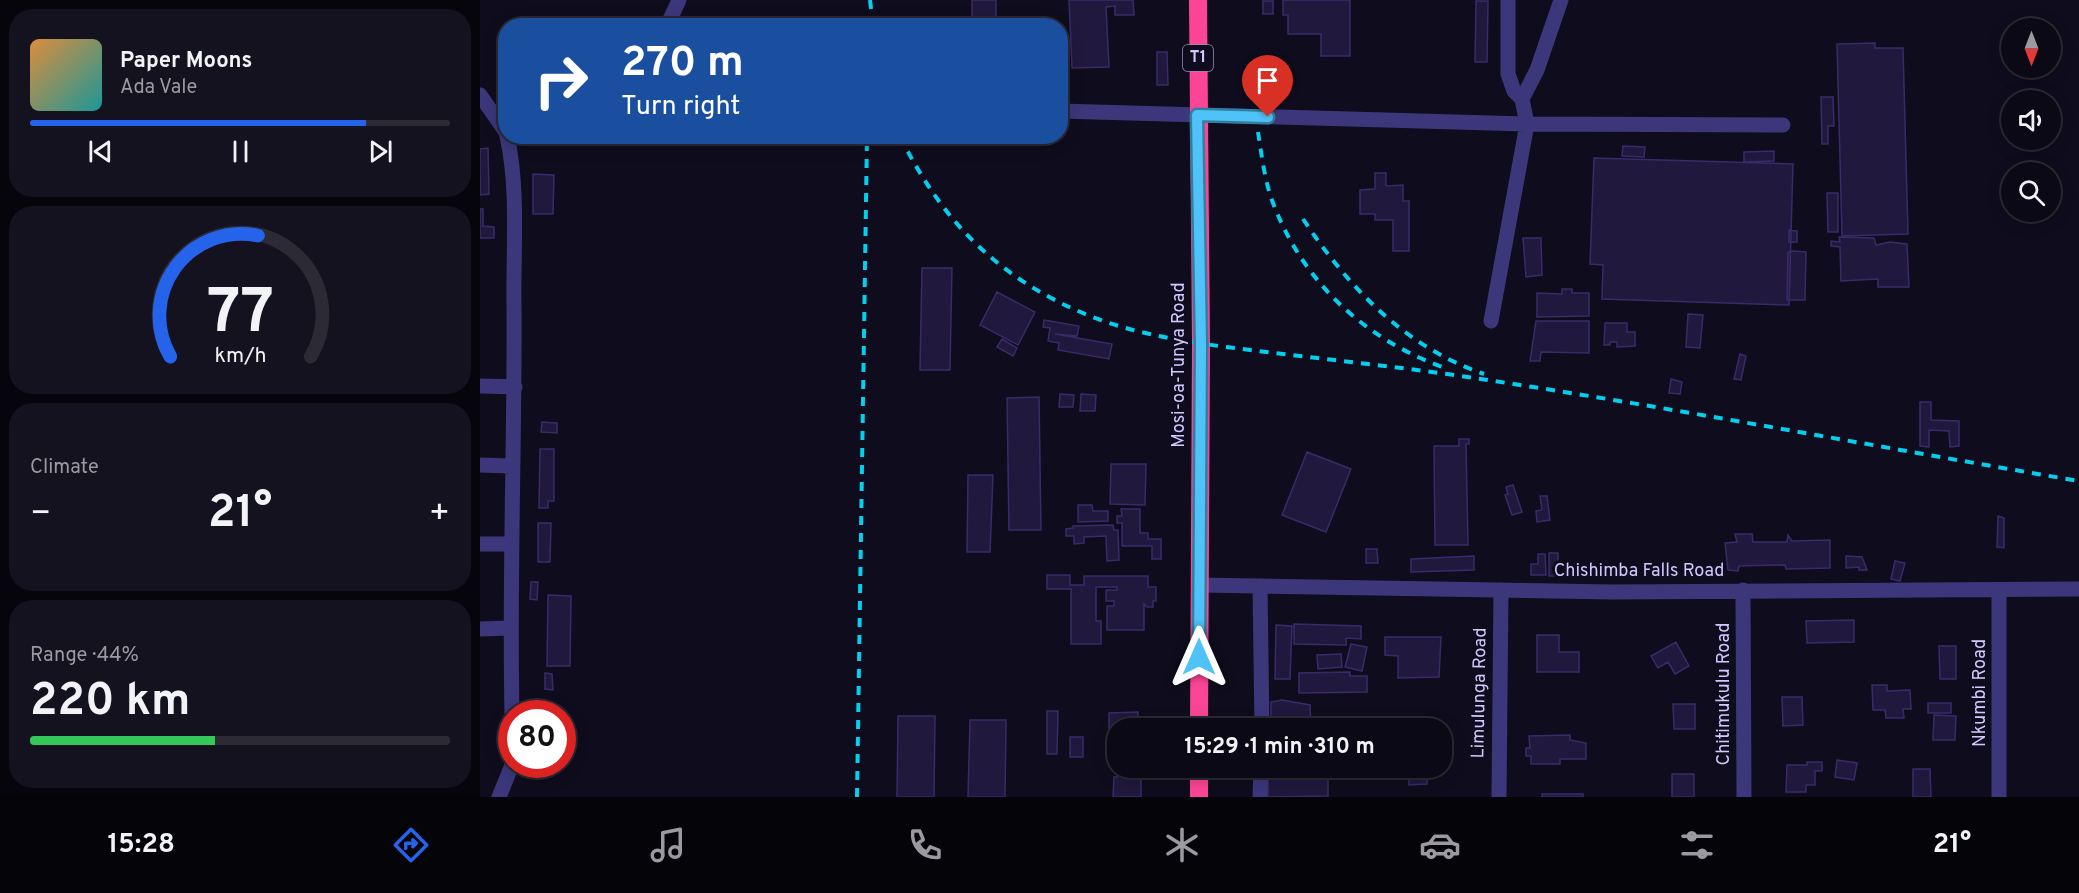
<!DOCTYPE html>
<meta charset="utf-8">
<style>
body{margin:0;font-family:Overpass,sans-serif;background:#14121f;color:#f1f3f6;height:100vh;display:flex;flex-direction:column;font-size:22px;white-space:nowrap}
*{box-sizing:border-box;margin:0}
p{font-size:20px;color:#9a9aa1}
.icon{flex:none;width:33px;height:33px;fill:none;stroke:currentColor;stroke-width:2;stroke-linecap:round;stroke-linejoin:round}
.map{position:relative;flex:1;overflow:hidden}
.drawer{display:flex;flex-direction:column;gap:9px;padding:9px;background:#06050c;width:480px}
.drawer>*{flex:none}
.top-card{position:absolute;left:18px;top:18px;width:570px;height:126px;border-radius:24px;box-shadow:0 3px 15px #0003,0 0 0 2px #2b2a35;background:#1a4fa0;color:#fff;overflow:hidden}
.needle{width:39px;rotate:180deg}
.fabs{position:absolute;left:1521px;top:18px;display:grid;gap:12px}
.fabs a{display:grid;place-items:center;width:60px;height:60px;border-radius:50%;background:#0b0916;box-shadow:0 3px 15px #0003,0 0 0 2px #2b2a35;font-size:30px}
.speed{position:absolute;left:18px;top:700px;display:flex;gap:12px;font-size:30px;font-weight:700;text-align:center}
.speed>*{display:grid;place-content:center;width:78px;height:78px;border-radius:50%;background:#0b0916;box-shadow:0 3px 15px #0003,0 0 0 2px #2b2a35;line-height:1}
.speed .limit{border:9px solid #d22;background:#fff;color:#111}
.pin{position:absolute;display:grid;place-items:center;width:51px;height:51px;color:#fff;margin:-62px -26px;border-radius:50% 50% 50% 0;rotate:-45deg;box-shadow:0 0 6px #0007}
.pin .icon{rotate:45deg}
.me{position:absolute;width:66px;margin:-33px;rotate:0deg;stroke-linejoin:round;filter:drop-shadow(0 0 4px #0008)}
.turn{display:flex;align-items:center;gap:21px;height:126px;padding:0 24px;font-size:27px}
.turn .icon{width:78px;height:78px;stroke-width:2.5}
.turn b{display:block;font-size:42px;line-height:51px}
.big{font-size:45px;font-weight:700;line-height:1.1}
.drawer .card{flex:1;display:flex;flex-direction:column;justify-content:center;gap:9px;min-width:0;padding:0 21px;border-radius:24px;background:#14121f}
.drawer .dial{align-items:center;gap:0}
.dial svg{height:156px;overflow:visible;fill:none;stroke:#2b2a35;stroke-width:7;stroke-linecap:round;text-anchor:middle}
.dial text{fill:#f1f3f6;stroke:none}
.song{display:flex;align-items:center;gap:18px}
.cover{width:72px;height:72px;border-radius:9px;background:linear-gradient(135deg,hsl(30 70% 55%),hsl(180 70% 35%))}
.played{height:6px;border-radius:3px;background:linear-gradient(90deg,#2563eb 80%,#2b2a35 80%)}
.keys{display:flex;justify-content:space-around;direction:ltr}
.heat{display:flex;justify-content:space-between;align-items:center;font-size:33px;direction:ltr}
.charge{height:9px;border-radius:4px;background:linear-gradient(90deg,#34c759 44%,#2b2a35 0)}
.trip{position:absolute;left:627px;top:718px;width:345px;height:60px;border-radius:24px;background:#0b0916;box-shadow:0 3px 15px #0003,0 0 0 2px #2b2a35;font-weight:700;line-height:60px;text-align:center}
.tabs{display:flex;height:96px;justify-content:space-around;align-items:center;background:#040409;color:#9a9aa1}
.tabs .icon{width:42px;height:42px}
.tabs .on{color:#2563eb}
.tabs b{font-size:27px;color:#f1f3f6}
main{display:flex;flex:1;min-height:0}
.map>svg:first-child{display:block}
.building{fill:#21183d;stroke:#392b69;stroke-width:1.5}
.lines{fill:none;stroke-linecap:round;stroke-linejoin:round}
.minor{stroke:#3c377b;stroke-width:15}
.highway{stroke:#fc4596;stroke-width:18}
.rail{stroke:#04cfef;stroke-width:4;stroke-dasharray:9 8;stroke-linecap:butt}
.route-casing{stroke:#337fa1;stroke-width:15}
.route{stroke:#4fc3f7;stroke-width:10}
.labels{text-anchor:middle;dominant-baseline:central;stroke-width:6;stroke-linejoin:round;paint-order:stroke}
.shield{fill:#0f0c1d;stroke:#9790ba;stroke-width:1.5}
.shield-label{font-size:16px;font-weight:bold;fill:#d1c8fe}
.street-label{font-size:18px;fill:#d1c8fe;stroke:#0f0c1d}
</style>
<main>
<section class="drawer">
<div class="card">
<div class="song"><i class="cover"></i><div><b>Paper Moons</b><p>Ada Vale</p></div></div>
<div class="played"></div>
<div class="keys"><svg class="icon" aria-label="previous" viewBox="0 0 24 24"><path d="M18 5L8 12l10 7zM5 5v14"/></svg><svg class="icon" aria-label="pause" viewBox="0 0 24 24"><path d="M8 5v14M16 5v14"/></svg><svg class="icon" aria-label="next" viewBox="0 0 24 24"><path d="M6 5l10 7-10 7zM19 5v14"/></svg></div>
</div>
<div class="card dial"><svg viewBox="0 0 100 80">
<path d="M14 69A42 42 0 1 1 86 69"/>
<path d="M14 69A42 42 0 0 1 59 7" stroke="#2563eb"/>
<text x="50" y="56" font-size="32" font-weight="700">77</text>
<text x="50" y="72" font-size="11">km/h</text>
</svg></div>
<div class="card"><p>Climate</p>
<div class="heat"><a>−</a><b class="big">21°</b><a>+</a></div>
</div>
<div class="card"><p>Range · 44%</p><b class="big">220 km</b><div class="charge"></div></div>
</section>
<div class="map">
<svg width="1599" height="797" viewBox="0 0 1599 797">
<rect width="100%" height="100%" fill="#0f0c1d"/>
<path class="building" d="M492 0H516V26H492Z
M589 0H653L654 15H635V6L626 7 629 67 592 68Z
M803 0H870V56H841V34H808V15H803Z
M783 1H793V14H783Z
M996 1H1008L1007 62H995Z
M1395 43V48H1423L1428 234 1362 236 1357 44Z
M677 52H687L688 85H677Z
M1341 97H1353L1354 126H1348V144H1342Z
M1143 146 1165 147 1164 157 1142 156Z
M8 148 9 194 0 195V149Z
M1294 151V161L1264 162V152Z
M1114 158 1313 164 1309 305 1122 299 1123 265 1110 264Z
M895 173H906V186L923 185V201H929V251H913V220H895V214H880V190L895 189Z
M53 174 74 175 73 214H53Z
M1347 193H1358V232H1348Z
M0 209H3V226L14 227V238H0Z
M1309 230 1317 231V242H1309Z
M1359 237 1394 238 1396 245 1410 242 1427 244 1429 287H1398V279L1361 281 1360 247 1351 246V241L1360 242Z
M1043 238H1061L1062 275 1046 277Z
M1314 251 1326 252 1325 300H1307L1308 252Z
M442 268H472L470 370H440Z
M1082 289H1092V293H1109V316L1057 317V293L1082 294Z
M517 292 555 312 538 345 500 325Z
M1208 314 1223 315 1220 348 1206 347Z
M564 320 599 326 597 336 575 334 632 344 629 359 578 350 579 343 568 341 570 328 563 327Z
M1056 321H1109V353L1061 352 1060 361H1050Z
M1125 323H1147V332H1155V346L1137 347V342H1130V345H1124Z
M522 339 537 348 533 356 517 347Z
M1260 354 1266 356 1261 380 1254 379Z
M1191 379 1202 382 1200 394 1189 393Z
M580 394 594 395 593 407H579Z
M601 394 616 395 615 411H600Z
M559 397 561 530H529L527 398Z
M1440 402H1451V420L1479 421V446L1470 447 1469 431 1449 430V447L1440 446Z
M62 422 77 423V433L61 432Z
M979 439H989V444H986L988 545H955L954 446H979Z
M60 449H74V501H68V508H59Z
M827 452 871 469 846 532 802 515Z
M631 464H666L665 505 630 504Z
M488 475H513L510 552H487Z
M1033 485 1042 512 1032 515 1025 495 1028 494 1026 487Z
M1060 496H1067L1070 520 1057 522 1056 511 1062 510Z
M598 505H612L613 511H628V521L598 522Z
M641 509H660V533H668V539H681V559H672V546H642V523H637V516H642Z
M1518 516 1524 518V548L1517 547Z
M58 523H71L70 562H58Z
M633 525 634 530H638L639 560 627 561 626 536 604 537V543L594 544V536H586V529L593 528V526Z
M1255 534H1272L1273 542H1307L1308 535 1312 541 1350 540V568L1306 569 1305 565 1259 566 1258 571 1248 570 1245 543 1257 542Z
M886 549H897L898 563H886Z
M1069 553H1078V576H1069Z
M1058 554H1065L1066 575H1051V564H1058Z
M994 556V570L931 572V559Z
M1366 556 1382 557 1387 570H1379V567L1366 568Z
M1415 561 1425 563 1420 581 1411 579Z
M567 575H590V585H604V576H668V587H676V601H673V607H667L664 604V630H627V606H634V601H626V590H637V587H616V621H621V644H591V589H567Z
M51 582H58L57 600 50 599Z
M68 595 91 596 90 666H67Z
M1374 620V642L1327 643 1326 621Z
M814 624 881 626V639L866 638V645L814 644Z
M796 625 812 626 810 679H795Z
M1057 635H1079V652H1099V672H1057Z
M905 637H961L959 677 918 678V656L905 655Z
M1196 642 1209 666 1195 674 1188 662 1178 668 1171 656Z
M871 644 887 647 882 671 865 667Z
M1459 646H1476V679H1460Z
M861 654 862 667 838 669 837 655Z
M870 672V676H887V692L819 693V673Z
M65 673 72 674 73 690 65 689Z
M1392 685H1407V691L1430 690 1431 709H1423L1424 718H1406L1405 710H1393Z
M1302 697H1322L1323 725 1303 726Z
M802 700 830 705 831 726 791 728V702Z
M1448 703H1471V713H1448Z
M1193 704H1215V729H1194Z
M567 711H578L577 754H567Z
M658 712V729H638V742H629V713Z
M1454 715 1476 716 1475 740H1453Z
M418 716H455L454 797H417Z
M490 720H526L525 797H488Z
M1090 735V740L1106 743V759H1080V764H1051V756H1046V748H1050L1049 736Z
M590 737H603V757H590Z
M1357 760 1377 763 1374 780 1355 777Z
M1327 762H1342V771H1335V785H1326V792H1306L1307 765H1327Z
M788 768H848V796L788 797Z
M929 768H947V784L929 785Z
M1433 769H1450L1451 797H1433Z
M637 773H655V777H661V797H633L634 777H637Z
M1192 774H1214V797H1192Z
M1062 794H1103V797H1062Z"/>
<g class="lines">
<path class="minor" d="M187 26 199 0
M0 95 26 132
M1042 99 1057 70 1081 0
M580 111 1047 124 1303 125
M27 136C39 190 33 250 34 304 35 441 29 577 32 714
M1011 321 1047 124 1042 99 1034 91 1028 74V0
M0 386 35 387
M0 465 32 466
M0 544H31
M719 585 1132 592 1599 589
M780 586 782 729
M1263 590 1264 797
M0 629 30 628
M19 797 32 765
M780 797 781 768
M1019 797 1021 590
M1519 797V590"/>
<path class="highway" d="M718 0 721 344 719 729
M719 797V768"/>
<path class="rail" d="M390 0 393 26
M778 132C782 157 785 185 795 208 826 286 889 342 968 369
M420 136C462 222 520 280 610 316 663 337 722 344 778 351 850 360 922 367 994 378 1196 408 1397 447 1599 481
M823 219C869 288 925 347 1004 374
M377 797 387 136"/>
</g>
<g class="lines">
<g class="route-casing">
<path id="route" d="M719 657 721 344 717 115 788 117"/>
</g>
<use href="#route" class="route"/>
</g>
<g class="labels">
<rect class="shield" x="703" y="45" width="30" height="26" rx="4.5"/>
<g class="shield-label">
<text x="718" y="58">T1</text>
</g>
<g class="street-label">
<text transform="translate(699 365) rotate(-90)">Mosi-oa-Tunya Road</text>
<text x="1159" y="571">Chishimba Falls Road</text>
<text transform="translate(1000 693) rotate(-89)">Limulunga Road</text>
<text transform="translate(1500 693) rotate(-90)">Nkumbi Road</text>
<text transform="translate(1244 694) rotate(-90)">Chitimukulu Road</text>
</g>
</g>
</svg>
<div class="fabs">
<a><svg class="needle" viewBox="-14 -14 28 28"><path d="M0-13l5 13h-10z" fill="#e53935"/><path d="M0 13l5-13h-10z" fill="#9a9aa1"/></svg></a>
<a><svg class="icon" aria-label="sound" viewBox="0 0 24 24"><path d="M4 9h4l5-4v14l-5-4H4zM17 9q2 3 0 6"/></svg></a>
<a><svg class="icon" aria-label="search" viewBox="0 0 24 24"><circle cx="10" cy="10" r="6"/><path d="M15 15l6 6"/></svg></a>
</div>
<div class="speed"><div class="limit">80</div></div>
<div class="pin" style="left:788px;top:117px;background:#d93025"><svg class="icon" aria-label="arrive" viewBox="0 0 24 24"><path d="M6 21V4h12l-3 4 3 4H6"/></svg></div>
<svg class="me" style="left:719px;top:657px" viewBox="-20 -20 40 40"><path d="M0-17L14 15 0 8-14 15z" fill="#4fc3f7" stroke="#fff" stroke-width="4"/></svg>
<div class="trip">15:29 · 1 min · 310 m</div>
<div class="top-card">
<div class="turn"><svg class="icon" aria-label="right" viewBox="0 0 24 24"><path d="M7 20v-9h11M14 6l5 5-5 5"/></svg><div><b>270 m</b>Turn right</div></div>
</div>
</div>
</main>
<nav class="tabs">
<b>15:28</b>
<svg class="icon on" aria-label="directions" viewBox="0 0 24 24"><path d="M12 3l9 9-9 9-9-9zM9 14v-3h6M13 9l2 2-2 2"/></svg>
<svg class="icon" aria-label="music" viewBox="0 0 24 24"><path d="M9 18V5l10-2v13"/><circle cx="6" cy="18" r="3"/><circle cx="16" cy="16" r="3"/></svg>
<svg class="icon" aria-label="phone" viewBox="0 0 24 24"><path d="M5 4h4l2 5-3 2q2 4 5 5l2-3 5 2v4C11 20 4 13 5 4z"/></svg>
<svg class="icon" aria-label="climate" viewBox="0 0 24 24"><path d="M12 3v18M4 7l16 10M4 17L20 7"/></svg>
<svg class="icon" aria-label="car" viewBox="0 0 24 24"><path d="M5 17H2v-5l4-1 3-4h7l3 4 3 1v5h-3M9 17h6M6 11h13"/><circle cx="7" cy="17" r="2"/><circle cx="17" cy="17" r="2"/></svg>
<svg class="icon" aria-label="filters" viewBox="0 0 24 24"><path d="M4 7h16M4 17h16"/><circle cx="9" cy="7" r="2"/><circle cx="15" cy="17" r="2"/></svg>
<b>21°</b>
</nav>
